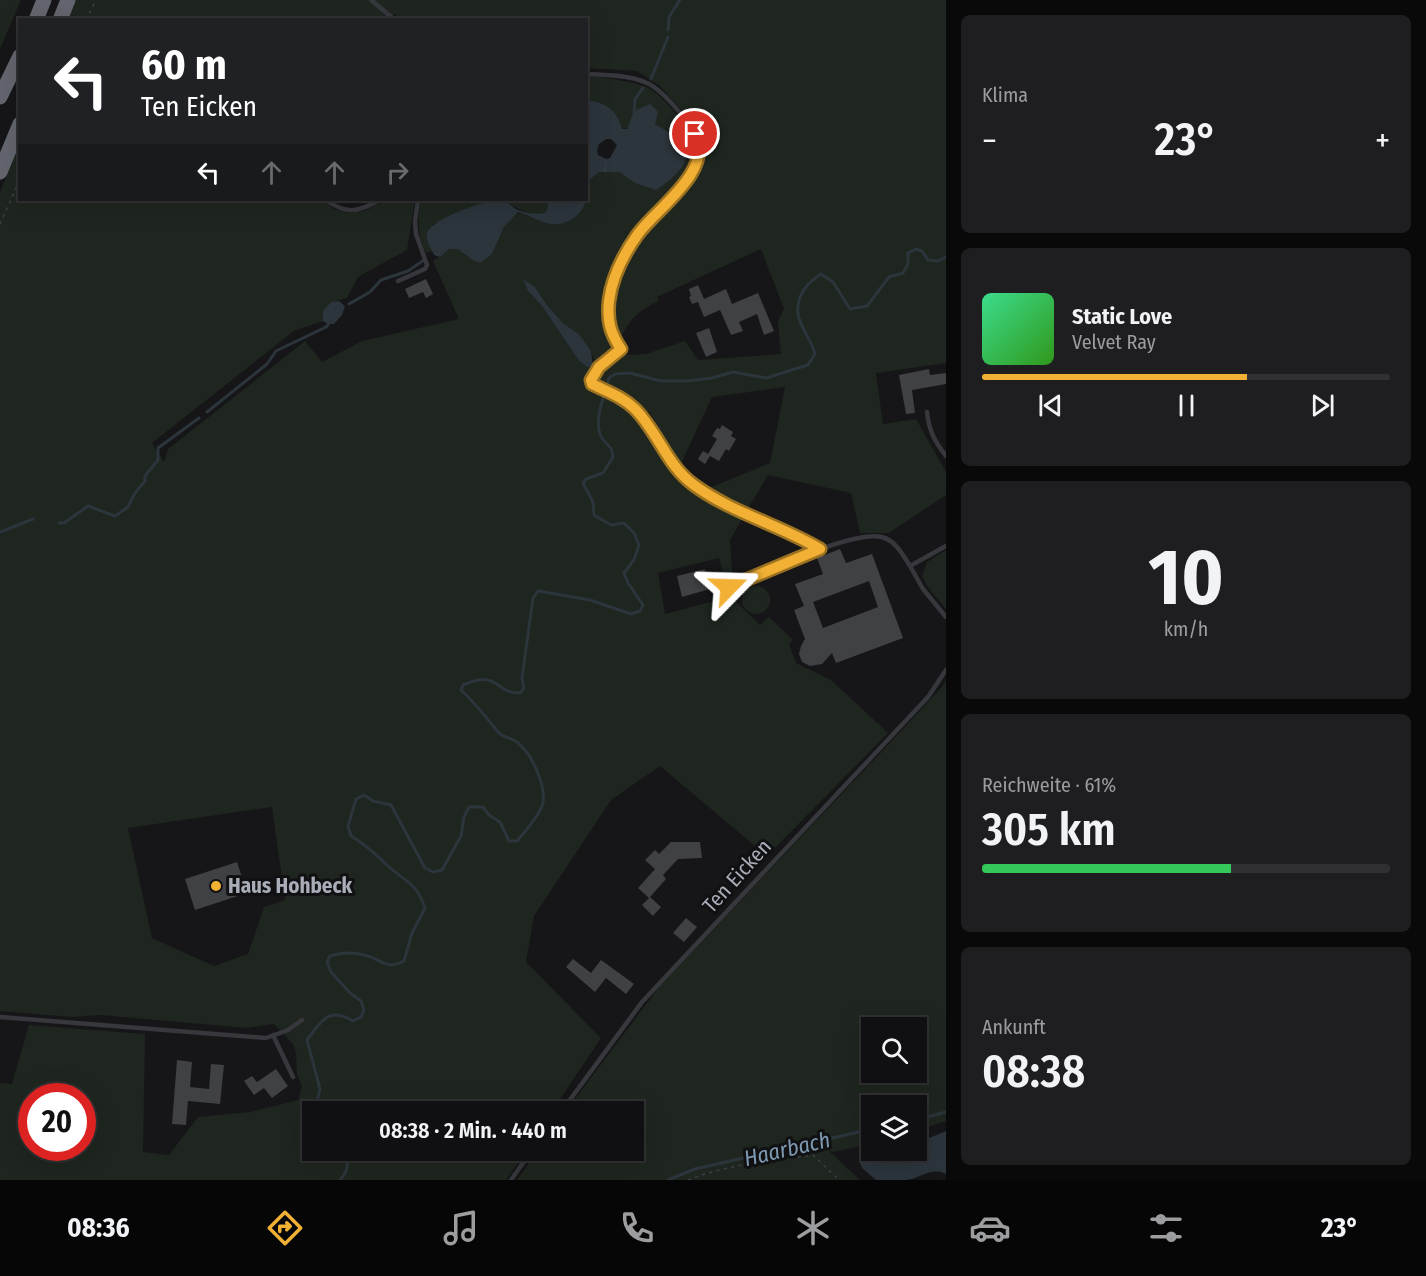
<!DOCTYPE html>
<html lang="de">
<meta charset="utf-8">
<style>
body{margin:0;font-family:"Fira Sans Condensed",sans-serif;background:#1e1e20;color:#f1f3f6;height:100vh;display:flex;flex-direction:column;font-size:22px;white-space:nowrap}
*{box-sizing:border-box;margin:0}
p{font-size:20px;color:#9c9d9f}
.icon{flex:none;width:33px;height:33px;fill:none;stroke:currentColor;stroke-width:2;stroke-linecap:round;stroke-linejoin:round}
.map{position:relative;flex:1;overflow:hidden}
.sheet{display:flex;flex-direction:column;gap:15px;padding:15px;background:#09090a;width:480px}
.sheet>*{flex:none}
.banner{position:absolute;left:18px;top:18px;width:570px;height:183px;border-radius:0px;box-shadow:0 6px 24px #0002,0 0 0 2px #303032;background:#202124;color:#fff;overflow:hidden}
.tools{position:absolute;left:861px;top:1017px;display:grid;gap:12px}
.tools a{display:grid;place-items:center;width:66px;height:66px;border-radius:0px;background:#101012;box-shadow:0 6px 24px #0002,0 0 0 2px #303032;font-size:30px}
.speed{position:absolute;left:18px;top:1083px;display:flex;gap:12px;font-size:30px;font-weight:700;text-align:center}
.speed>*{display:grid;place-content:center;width:78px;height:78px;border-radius:50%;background:#101012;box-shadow:0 6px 24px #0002,0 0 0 2px #303032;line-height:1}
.speed .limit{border:9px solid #d22;background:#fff;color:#111}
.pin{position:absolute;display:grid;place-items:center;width:51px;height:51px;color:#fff;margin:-26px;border:3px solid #fff;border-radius:50%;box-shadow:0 2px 6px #0007}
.me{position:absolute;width:66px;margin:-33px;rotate:68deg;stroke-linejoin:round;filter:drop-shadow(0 0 4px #0008)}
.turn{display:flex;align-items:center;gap:21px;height:126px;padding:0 24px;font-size:27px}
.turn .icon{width:78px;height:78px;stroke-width:2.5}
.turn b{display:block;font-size:42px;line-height:51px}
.lanes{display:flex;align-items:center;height:57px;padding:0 24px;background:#0003;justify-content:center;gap:30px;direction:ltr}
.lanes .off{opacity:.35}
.big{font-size:45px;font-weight:600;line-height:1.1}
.sheet .card{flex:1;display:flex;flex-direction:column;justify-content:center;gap:9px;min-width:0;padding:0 21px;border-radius:9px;background:#1e1e20}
.sheet .dial{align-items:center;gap:0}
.dial b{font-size:78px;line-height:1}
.song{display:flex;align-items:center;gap:18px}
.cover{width:72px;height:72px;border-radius:9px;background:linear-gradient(135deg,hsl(150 70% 55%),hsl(110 70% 35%))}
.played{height:6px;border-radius:3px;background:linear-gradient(90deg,#f2b134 65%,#303032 65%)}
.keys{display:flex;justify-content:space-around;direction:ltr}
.heat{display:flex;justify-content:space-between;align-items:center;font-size:33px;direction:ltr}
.charge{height:9px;border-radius:4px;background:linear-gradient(90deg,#34c759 61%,#303032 0)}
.trip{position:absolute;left:302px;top:1101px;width:342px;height:60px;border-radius:0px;background:#101012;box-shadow:0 6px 24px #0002,0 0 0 2px #303032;font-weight:600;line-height:60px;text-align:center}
.dock{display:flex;height:96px;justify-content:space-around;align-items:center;background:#060607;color:#9c9d9f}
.dock .icon{width:42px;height:42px}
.dock .selected{color:#f2b134}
.dock b{font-size:27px;color:#f1f3f6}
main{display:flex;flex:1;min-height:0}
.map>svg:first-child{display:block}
.green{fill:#1e261f;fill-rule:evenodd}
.water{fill:#2c353c;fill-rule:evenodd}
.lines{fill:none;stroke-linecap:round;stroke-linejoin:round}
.stream{stroke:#2c353c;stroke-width:3}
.building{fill:#404145;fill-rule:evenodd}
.path{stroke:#3d3f44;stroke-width:1.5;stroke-dasharray:3 4.5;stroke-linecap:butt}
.service{stroke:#37383d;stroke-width:4.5}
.motorway{stroke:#63666e;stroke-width:15}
.route-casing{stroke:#9d7322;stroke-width:15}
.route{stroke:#f2b134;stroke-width:10}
.poi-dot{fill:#f2b134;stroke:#111113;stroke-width:2}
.labels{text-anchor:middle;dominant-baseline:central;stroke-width:6;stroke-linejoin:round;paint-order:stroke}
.street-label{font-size:21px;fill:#a8adb8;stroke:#111113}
.poi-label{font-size:21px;font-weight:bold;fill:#a8adb8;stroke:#111113;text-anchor:start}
.water-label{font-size:22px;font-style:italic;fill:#7f9bb3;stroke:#111113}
</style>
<main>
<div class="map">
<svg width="946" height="1180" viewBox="0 0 946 1180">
<rect width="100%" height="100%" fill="#161618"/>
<path class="green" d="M0 0H21L0 49Z
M76 0H946V363L876 373 883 424 916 419 946 472V495L889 533H860L851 493 768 475 747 510 707 489 770 463 785 387 712 397 680 466 649 411 648 418 640 420C657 448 674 476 701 496 713 505 729 510 743 517L730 540 733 583 726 585 719 558 658 573 665 614 729 597 730 602 735 601 760 625 769 617 793 640 789 644 796 663 831 680 888 733 767 856 660 766 611 800 534 916 526 962 601 1038 552 1111 312 1112V1150L526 1151 506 1180H0V1083L12 1084 29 1025 145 1034 143 1152 169 1155 198 1117 250 1112 298 1100 302 1086 297 1074 296 1053 293 1044 274 1024 246 1028 101 1015 72 1017 0 1011V192L19 147 20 200H321L335 209 348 213 364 211 387 200H415L407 250 358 277 347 298 331 302 323 311V321L294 331 152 443 164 462 168 449 305 341 322 362 362 341 459 319 433 261 449 249H458L471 259 492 254 504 227 518 212C528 216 539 222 549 224 564 226 583 217 586 201 587 195 587 188 587 182L598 172H619L635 183 681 141 655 124 621 129C618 110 604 103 587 100V75C604 78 635 81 650 89 662 95 689 127 694 141 696 147 696 152 694 159 683 187 649 213 629 236 608 261 600 320 612 350L595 363 591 351 580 335 563 323 547 305 535 287 528 291 542 306 579 361 587 367 603 368 624 355 646 354 685 341 698 360 781 354 778 321 784 309 761 249 657 297 659 301C638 311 632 317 620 338 595 302 637 243 661 215 670 204 696 183 701 171 704 161 705 150 708 140L660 86 637 71 587 68 586 20H401L394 14 388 20 69 19ZM272 807 285 900 264 907 248 954 214 966 152 938 128 828ZM32 1096H82V1148H32Z
M421 200H547L548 207 546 212C532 217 517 209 505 201L433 224 427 240 432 251 426 253C417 235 417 219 421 200Z
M946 550V609L928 587 922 576 927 562Z
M742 600a14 14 0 1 1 28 0a14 14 0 1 1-28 0Z
M946 680V1121L917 1131 916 1106H872L871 1144 833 1152 829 1151 860 1180H517L538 1151 633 1150V1112L566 1111 660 986 903 729 942 687ZM872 1028H916V1072H872Z"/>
<path class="water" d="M587 100C605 103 617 109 622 129H627L634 111 650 104 658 112 655 124C663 129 673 134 679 141 699 159 671 180 656 190L635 183 619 172H599L587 182V195ZM606 139H611L617 145 610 158 606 159 598 155 597 151 599 144Z
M547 200H586C583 216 566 226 550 224 539 222 528 215 518 212L504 227 492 254 480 263 471 259 458 249H449L440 257 434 255C431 248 425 240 427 233 432 218 488 199 502 201 509 202 512 207 518 210 526 213 538 215 546 212L548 207Z
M523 279 535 287 547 305 563 323 580 335 591 351 593 367H587L579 361 542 306 528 291Z
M339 301 345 306 342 315 334 324H328L323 321V311L331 302Z
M946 1131V1174C930 1166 920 1179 905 1180 896 1180 886 1180 876 1180L862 1168 860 1162C869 1152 903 1150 916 1150L917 1143Z"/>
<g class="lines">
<path class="stream" d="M668 30 669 17 680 0
M651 79 668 37
M634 113 635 99 643 88
M349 304 370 292 381 280 408 271 424 260
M207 412 267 364 276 351 326 327 330 322
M59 523H64L88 506 115 516 128 507 135 493 145 481V476L158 460V448L199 418
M0 532 33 519
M317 1112 316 1105 320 1089 307 1040C321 1021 329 1006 353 1021L361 1017 364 1010 361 1001 350 993 331 972 327 962 330 956C343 952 355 952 368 956 383 961 387 970 404 961L412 933 425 908C416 882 407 883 388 866 375 854 368 846 351 836L348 826 356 799 364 795 373 801 391 805 425 868 433 872 442 870 461 836 464 817 469 807H483L489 815 500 822 509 841H517C526 830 537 819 542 806 548 789 532 754 518 743 513 738 503 738 498 732 486 717 475 703 461 690L463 685C500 669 493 693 520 693L524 688 522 678 533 598 538 591 590 600 631 614 640 611 643 605 628 583 624 573 634 560 639 545 634 533 624 523 611 525 594 515 593 502 583 483 586 479 603 473 613 457C612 445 608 447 602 438 592 422 605 395 609 378L615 374 630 373 661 381H687L712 378 733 372 766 378 808 365 815 354C812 341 799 325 798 314 796 296 807 283 821 274L833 282 850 309 867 306 889 277 903 273 908 264V253L916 249 922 251 928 260 938 261 946 257
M916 1120 946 1112
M338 1150C351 1157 349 1171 340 1180
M668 1180 695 1169 872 1129"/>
</g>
<path class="building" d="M426 279 433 294 426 298 423 292 409 298 405 289Z
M698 285 704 299 726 289 732 304 758 293 774 331 764 335 757 314 739 322 743 331 731 335 720 310 704 317 698 302 692 304 689 297 691 296 689 289Z
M709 328 717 352 706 357 696 333Z
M929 369 930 375 946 373V384L912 390 915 413 906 414 899 375Z
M722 425 733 432 731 436 736 439 729 451 726 449 719 461 710 456 705 464 698 459 703 451 708 454 717 439 712 436 717 428 720 429Z
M840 549 846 563 872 554 903 638 836 663 832 653 822 664 810 666 802 662 799 654 801 646 805 639 794 610 804 606 795 584 823 574 817 558ZM869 581 878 607 823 628 813 602Z
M705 569 710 589 682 597 677 576Z
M671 842H700L702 858 678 859 663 875 666 879 650 897 661 907 653 916 642 905 649 898 638 888 655 869 645 860 655 850 659 854Z
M237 862 247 893 195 910 185 879Z
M686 918 697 927 684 942 673 933Z
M573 959 591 973 601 960 634 984 626 994 606 978 595 992 566 967Z
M177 1060 192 1062 190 1087 209 1089 211 1064 224 1065 220 1104 188 1101 186 1125 172 1124Z
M276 1069 288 1086 272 1098 264 1088 254 1095 244 1081 252 1076 257 1082Z"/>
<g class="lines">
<path class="path" d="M86 20 96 0
M605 172 606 159
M0 224 20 179
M688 1180C729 1164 770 1161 813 1155L839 1180"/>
<path class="service" d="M371 0 395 20
M586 74C606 75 629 75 647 83 663 90 698 130 700 148 701 156 698 163 694 170 663 213 616 243 609 301 607 320 610 333 621 349L599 367 592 376 593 384C608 392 623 397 635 409 658 432 667 466 694 485 732 513 780 525 820 548
M326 200C347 215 358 212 380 200
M398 281 425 269 427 265 416 234 415 221 418 200
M927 412C929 431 935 442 946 456
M946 546 910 566 923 589 946 617
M729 587C761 574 851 530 882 537 896 541 903 555 910 566
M0 1017 266 1038 288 1030 302 1020
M273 1035 293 1077
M561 1112 642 1002 928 697 946 670
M511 1180 532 1150"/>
<path class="motorway" d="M36 20 44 0
M60 20 68 0
M0 97 20 56
M0 172 20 124"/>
</g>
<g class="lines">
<g class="route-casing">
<path id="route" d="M695 134C714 171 658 207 638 234 623 255 612 276 609 301 607 320 610 333 621 349L599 367 591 380 592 384C608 392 623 397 635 409 658 432 667 466 694 485 732 513 780 525 820 549L729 587"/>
</g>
<use href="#route" class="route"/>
</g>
<circle class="poi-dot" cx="216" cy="886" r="6"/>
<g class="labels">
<g class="street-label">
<text transform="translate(737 876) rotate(-48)">Ten Eicken</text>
</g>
<g class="poi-label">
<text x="228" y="886">Haus Hohbeck</text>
</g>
<g class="water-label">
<text transform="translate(787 1149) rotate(-13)">Haarbach</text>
</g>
</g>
</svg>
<div class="tools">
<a><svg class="icon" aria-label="search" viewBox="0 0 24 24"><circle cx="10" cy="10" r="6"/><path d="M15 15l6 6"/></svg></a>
<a><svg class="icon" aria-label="layers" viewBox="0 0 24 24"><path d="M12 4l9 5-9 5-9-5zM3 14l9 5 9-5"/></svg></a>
</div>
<div class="speed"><div class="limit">20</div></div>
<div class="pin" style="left:695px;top:134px;background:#d93025"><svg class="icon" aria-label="arrive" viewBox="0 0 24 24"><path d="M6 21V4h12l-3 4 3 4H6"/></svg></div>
<svg class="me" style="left:729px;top:587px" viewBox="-20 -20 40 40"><path d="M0-17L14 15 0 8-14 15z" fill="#f2b134" stroke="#fff" stroke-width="4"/></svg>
<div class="trip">08:38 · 2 Min. · 440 m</div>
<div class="banner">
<div class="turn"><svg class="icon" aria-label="left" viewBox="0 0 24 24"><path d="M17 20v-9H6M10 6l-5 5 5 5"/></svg><div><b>60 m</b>Ten Eicken</div></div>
<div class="lanes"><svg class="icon" aria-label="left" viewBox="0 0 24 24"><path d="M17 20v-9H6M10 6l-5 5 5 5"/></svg><svg class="icon off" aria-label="ahead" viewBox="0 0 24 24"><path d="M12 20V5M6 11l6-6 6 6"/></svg><svg class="icon off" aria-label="ahead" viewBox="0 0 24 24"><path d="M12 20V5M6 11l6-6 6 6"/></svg><svg class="icon off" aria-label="right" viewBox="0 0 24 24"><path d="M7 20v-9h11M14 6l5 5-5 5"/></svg></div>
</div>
</div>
<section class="sheet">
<div class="card"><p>Klima</p>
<div class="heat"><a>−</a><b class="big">23°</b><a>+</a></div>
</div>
<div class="card">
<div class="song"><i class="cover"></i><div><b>Static Love</b><p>Velvet Ray</p></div></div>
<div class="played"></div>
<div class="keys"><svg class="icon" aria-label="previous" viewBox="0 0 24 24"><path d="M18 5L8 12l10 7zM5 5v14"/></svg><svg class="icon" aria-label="pause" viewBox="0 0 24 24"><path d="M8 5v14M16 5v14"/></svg><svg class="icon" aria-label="next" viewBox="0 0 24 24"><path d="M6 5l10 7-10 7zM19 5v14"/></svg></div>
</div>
<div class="card dial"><b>10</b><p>km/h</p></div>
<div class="card"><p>Reichweite · 61%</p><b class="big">305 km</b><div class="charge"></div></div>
<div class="card"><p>Ankunft</p><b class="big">08:38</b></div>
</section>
</main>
<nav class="dock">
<b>08:36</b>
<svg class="icon selected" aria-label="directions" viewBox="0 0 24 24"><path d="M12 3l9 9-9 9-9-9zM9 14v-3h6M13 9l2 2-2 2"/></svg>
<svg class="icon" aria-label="music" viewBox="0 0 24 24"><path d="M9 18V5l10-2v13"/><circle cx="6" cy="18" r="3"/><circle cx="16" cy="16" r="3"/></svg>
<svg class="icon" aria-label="phone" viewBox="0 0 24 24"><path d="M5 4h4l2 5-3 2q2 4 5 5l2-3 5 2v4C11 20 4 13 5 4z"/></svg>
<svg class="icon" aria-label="climate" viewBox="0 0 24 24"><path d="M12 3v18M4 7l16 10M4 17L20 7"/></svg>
<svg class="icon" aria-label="car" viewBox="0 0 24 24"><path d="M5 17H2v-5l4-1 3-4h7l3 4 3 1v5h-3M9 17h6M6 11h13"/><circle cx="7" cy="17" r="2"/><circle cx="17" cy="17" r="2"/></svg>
<svg class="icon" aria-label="filters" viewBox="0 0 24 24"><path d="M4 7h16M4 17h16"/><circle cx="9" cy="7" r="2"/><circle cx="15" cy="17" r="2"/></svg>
<b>23°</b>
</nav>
